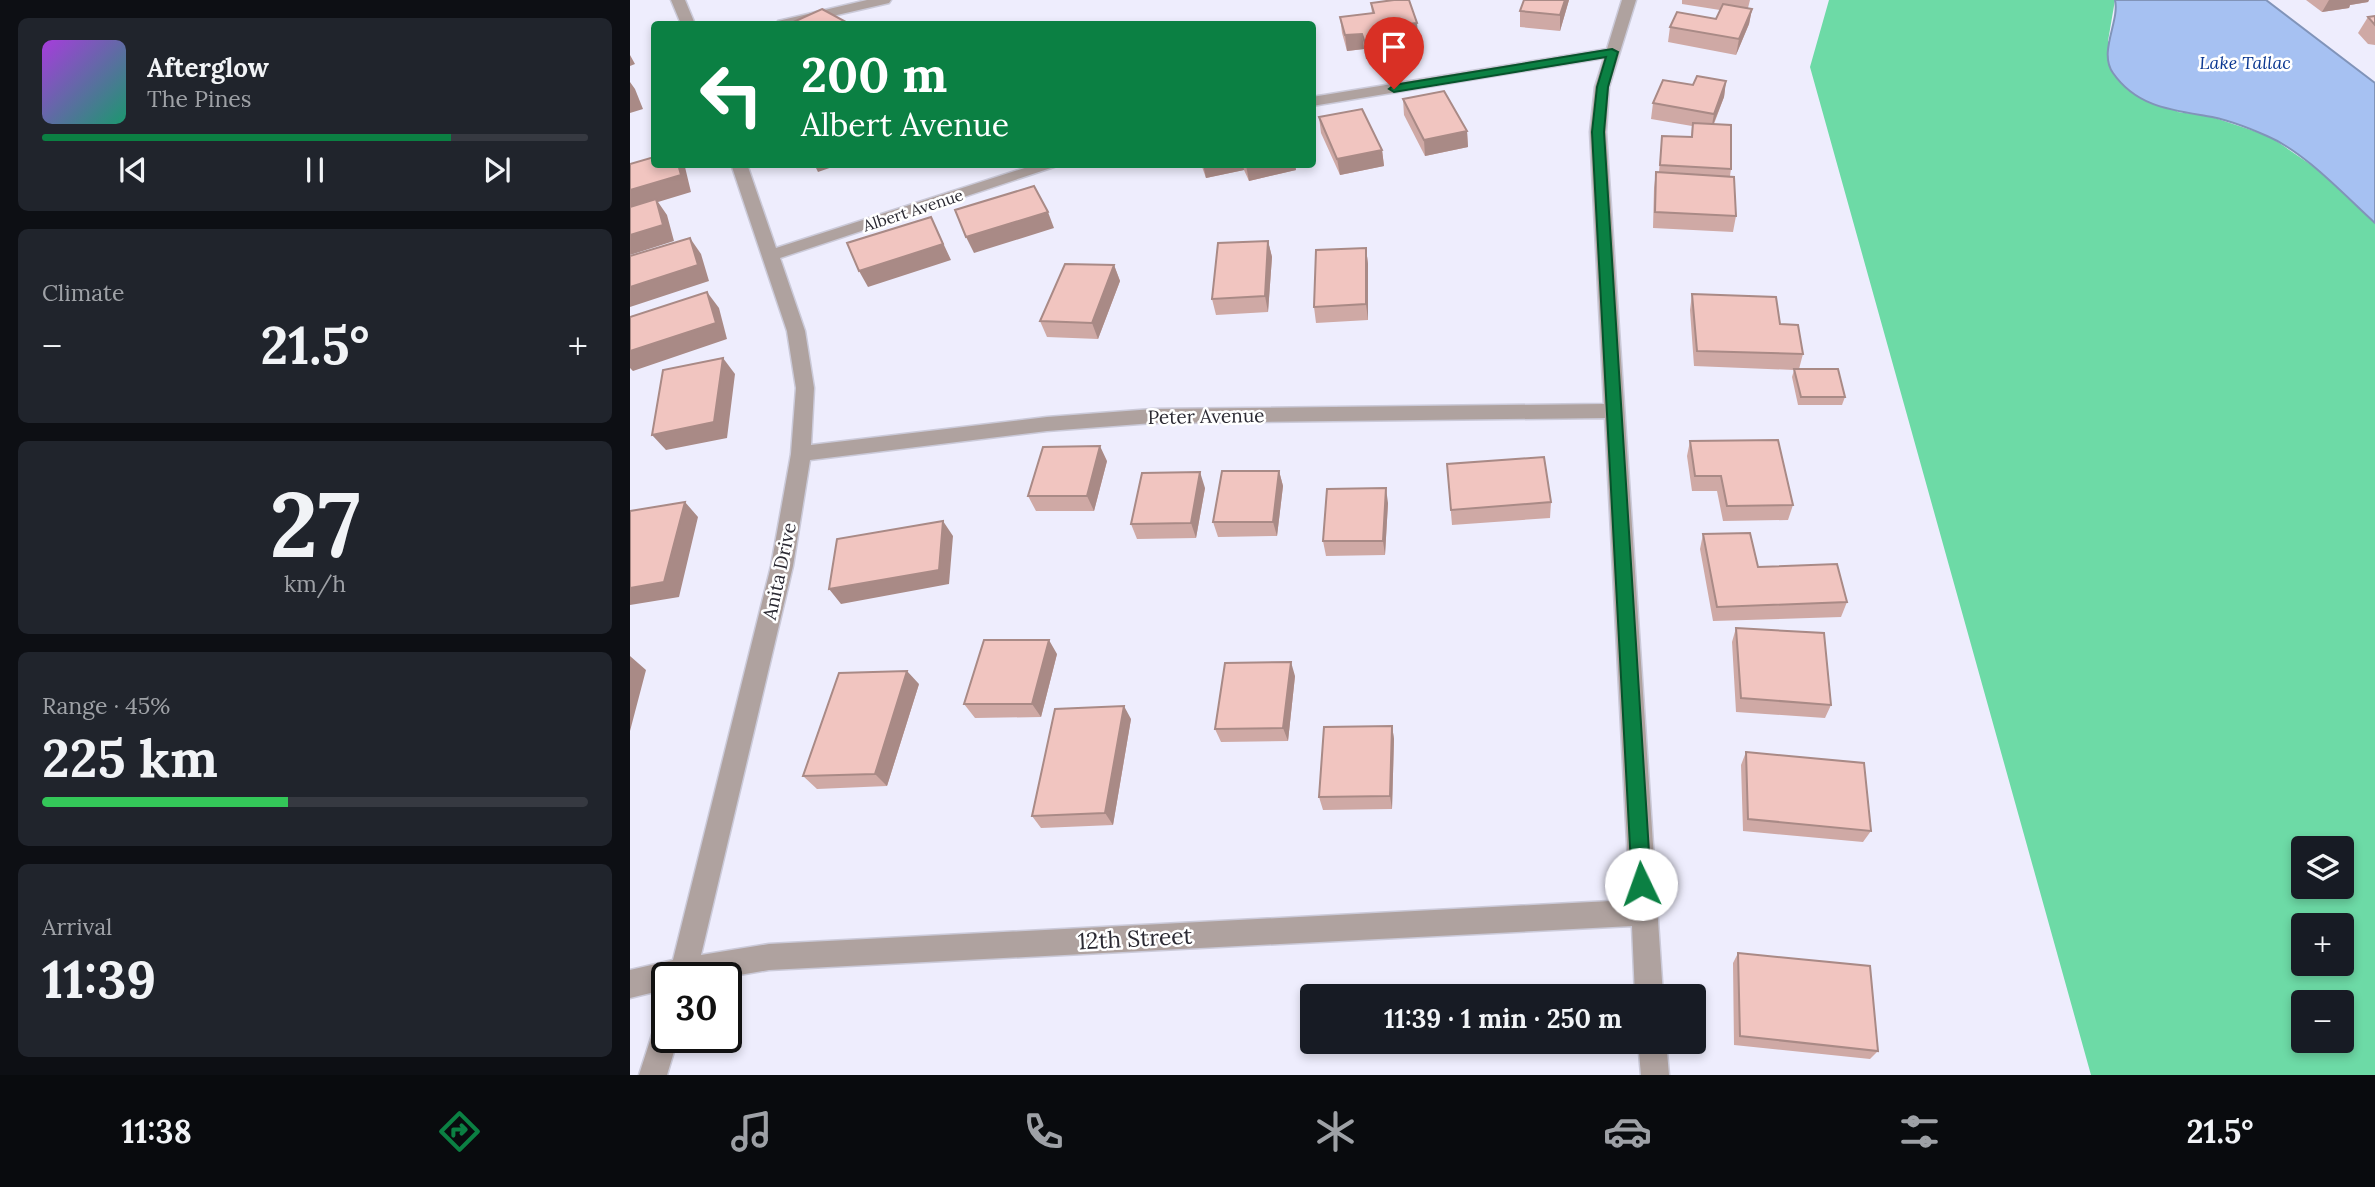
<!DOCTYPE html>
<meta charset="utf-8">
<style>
body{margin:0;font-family:Lora,serif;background:#20242c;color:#f1f3f6;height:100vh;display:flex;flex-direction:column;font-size:26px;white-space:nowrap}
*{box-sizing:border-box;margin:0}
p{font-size:23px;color:#9ea1a6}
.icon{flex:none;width:38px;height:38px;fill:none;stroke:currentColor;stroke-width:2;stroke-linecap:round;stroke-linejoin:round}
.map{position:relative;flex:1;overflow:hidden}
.side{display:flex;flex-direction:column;gap:18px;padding:18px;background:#0d0f14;width:630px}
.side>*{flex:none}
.top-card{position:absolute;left:21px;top:21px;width:665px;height:147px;border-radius:7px;box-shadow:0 4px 10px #0003;background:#0b8043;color:#fff;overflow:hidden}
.tools{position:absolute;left:1661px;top:836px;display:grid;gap:14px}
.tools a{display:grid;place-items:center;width:63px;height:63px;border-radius:7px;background:#171b24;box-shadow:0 4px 10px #0003;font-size:35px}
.speed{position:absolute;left:21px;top:962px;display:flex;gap:14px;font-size:35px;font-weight:700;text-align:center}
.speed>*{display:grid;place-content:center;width:91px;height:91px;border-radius:50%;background:#171b24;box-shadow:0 4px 10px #0003;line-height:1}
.speed .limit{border:4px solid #111;border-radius:10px;background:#fff;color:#111}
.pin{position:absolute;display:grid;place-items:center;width:60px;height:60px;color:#fff;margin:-72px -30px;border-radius:50% 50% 50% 0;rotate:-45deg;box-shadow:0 0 7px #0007}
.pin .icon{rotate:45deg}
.me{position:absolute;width:77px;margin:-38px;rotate:357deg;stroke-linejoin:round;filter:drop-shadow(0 0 5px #0008)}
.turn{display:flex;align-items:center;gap:24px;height:147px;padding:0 35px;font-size:32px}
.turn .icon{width:91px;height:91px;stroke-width:2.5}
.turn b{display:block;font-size:49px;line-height:60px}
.big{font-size:52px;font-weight:800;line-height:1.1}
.side .card{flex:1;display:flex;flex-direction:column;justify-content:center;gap:10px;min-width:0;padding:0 24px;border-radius:10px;background:#20242c}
.side .dial{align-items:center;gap:0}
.dial b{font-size:91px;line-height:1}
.song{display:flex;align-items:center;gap:21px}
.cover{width:84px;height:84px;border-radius:10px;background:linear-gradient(135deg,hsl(280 70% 55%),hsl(160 70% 35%))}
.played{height:7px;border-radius:4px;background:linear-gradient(90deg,#0b8043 75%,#363941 75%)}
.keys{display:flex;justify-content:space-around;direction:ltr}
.heat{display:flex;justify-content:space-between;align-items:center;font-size:38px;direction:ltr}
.charge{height:10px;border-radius:5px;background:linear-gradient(90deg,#34c759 45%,#363941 0)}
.trip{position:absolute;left:670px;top:984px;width:406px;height:70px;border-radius:7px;background:#171b24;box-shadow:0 4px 10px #0003;font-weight:800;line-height:70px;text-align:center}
.dock{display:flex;height:112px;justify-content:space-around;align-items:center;background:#090b0e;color:#9ea1a6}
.dock .icon{width:49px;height:49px}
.dock .selected{color:#0b8043}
.dock b{font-size:32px;color:#f1f3f6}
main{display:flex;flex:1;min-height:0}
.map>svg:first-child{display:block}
.forest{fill:#6ddaa6;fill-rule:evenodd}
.water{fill:#a6c1f2;stroke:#8194b9;stroke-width:2}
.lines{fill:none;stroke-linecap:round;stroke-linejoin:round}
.minor-casing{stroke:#cbcad9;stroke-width:3}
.minor{fill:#afa29f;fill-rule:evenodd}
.wall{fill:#cfa9a5}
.shaded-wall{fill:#a98a86}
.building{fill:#f1c5c0;stroke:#a98a86;stroke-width:2}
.route{fill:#0b8043;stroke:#07532c;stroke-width:2}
.labels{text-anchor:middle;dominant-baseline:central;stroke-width:5;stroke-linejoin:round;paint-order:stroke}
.far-street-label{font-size:16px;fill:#2b2a33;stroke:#fff}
.far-water-label{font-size:18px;font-style:italic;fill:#0a3791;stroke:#fff}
.street-label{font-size:19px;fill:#2b2a33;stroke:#fff}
.near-street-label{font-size:23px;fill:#2b2a33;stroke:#fff}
</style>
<main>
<section class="side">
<div class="card">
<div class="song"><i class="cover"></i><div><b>Afterglow</b><p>The Pines</p></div></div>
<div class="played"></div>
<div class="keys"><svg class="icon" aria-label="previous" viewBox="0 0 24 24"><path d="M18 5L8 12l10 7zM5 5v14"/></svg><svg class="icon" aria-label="pause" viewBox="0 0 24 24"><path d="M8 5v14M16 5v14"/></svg><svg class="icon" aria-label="next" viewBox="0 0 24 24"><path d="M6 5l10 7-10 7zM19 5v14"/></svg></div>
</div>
<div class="card"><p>Climate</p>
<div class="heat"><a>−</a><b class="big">21.5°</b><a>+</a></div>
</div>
<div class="card dial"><b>27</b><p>km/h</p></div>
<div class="card"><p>Range · 45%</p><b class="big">225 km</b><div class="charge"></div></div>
<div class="card"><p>Arrival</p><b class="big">11:39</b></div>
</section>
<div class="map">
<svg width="1745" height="1075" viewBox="0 0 1745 1075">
<rect width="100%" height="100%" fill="#eeedfd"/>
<path class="forest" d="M1199 0H1485L1478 41 1548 112 1579 116 1639 136 1690 171 1745 223V1075H1461L1180 67ZM1673 849H1712V887H1673ZM1673 926H1712V964H1673ZM1673 1003H1712V1041H1673Z"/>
<path class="water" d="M1485 0H1636L1745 83V223C1714 195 1675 152 1637 136 1619 128 1596 119 1576 116 1540 110 1506 106 1483 73 1468 52 1490 21 1485 0Z"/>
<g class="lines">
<g class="minor-casing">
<path id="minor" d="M41 0H55L65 24H51Z
M237 0H261L259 3 168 24H146L148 21Z
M992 0H1006L979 87 976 132 1033 996H1005L1002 926 139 970 92 978H37V989L0 998V970L43 960 141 566 161 454 166 388 157 331 101 164H117L146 248 407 164H433L150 258 175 331 184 388 181 445 417 417 523 409 974 404 960 132 965 87 974 58 682 106V97L977 49ZM975 418 1000 900 139 944 71 955 163 566 180 460 417 431 523 423Z
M37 1015V1038H48L37 1075H9L27 1019Z
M1008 1041H1036L1039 1075H1011Z"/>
</g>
<use href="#minor" class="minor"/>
</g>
<path class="wall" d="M894 0H939L930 31 890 27V11Z
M1052 0H1120L1118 8 1122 9 1119 24 1106 55 1038 42 1040 27 1086 19 1090 10 1052 4Z
M1676 0H1739L1738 2 1720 5 1719 8 1692 12Z
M741 3 787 23 788 39 774 40 775 55 736 59 734 49 717 51 712 33 710 17 742 14Z
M1745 16V45L1738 44 1728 33 1738 17Z
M1096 81 1094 97 1084 124 1101 169 1100 176 1106 216 1103 232 1023 228 1024 188 1026 172H1029L1032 136 1061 137 1062 126 1021 119 1023 103 1063 85Z
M773 99 837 131 838 147 795 156 774 115Z
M689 117 752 150 754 166 710 175 691 133Z
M571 164H665L666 170 619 181 614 170 576 178Z
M638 241 642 257 638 312 586 315 582 299Z
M736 248 738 264V320L686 323 684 307Z
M484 265 490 281 468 339 417 337 410 321Z
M1062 294 1150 324 1173 354 1169 369 1215 397 1212 405H1168L1162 377 1164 370 1064 366 1060 310Z
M1060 441 1163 505 1158 520 1093 521 1087 491H1062L1057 456Z
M477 461 464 511H406L398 496Z
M817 464 921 502 920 518 822 525Z
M649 471 653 486 647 536 588 537 583 522Z
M575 488 566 538 507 539 501 524Z
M758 503 755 555 696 556 693 541Z
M1073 534 1128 567 1217 602 1211 617 1083 621 1070 549Z
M1106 628 1201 705 1195 718 1106 712 1102 642Z
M427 654 411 717 345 718 334 704Z
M665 676 658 741 591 742 585 729Z
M289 684 257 786 187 789 173 776Z
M501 719 483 825 411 828 402 816Z
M762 726 764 739 762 809 693 810 689 797Z
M1116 752 1241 831 1233 842 1113 831 1111 765Z
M1108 953 1248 1051 1240 1059 1104 1045 1103 963Z"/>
<path class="shaded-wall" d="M935 0H939L930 31V15Z
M1699 0H1739L1738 2 1720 5 1719 8 1692 12Z
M1122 9 1119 24 1106 55 1109 39Z
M787 23 788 39 774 40 775 55 736 59 735 43 769 25Z
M732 34 734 49 717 51 715 35Z
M0 55 5 64 0 66Z
M1096 81 1094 97 1081 130 1084 114Z
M0 82 5 89 13 109 0 113Z
M837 131 838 147 795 156 794 140Z
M752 150 754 166 710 175 707 159Z
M48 164H53L55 167 61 192 28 202 37 215 44 241 0 255V190Z
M184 164H211L188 172Z
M573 164H613L614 170 576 178Z
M665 164 666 170 619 181 616 165Z
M418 212 424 228 344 253 336 237Z
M301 217 321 260 238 287 229 271Z
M60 238 71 254 79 281 0 307V287Z
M638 241 642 257 638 312 635 296Z
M736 248 738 264V320L736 304Z
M484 265 490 281 468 339 462 323Z
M77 292 89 308 97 339 3 371 0 368V351Z
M93 358 105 374 97 438 36 450 22 435Z
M470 446 477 461 464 511 457 496Z
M649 471 653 486 647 536 643 522Z
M570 472 575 488 566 538 561 523Z
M756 488 758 503 755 555 753 541Z
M55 502 68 517 49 597 0 605V588Z
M313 521 323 536 319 584 211 604 199 589Z
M419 640 427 654 411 717 402 704Z
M0 656 16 670 0 731Z
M661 662 665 676 658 741 653 728Z
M277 671 289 684 257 786 245 774Z
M494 706 501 719 483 825 475 813Z
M762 726 764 739 762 809 760 796Z"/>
<path class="building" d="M764 0H779L787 23 769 25 774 39 735 43 732 34 715 35 710 17 744 13 741 3Z
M894 0H935L930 15 890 11Z
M1093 4 1122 9 1109 39 1040 27 1047 12 1086 19Z
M192 9 216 22 210 24H159Z
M1745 16V25L1738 17Z
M1067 76 1096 81 1084 114 1023 103 1033 80 1063 85Z
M814 91 837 131 794 140 773 99Z
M732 109 752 150 707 159 689 117Z
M1063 123 1101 125V169L1030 165 1032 136 1062 137Z
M24 157V164H48L51 175 0 190V164Z
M1026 172 1104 177 1106 216 1025 212Z
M404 186 418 212 336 237 325 210Z
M26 199 33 225 0 235V207Z
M301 217 313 244 229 271 217 243Z
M60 238 68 265 0 287V256Z
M638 241 635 296 582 299 588 243Z
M736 248V304L684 307 686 250Z
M435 264 484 265 462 323 410 321Z
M77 292 86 323 0 351V317Z
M1062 294 1146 297 1150 324 1168 325 1173 354 1067 351Z
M93 358 84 422 22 435 33 370Z
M1164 369H1208L1215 397H1171Z
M1148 440 1163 505 1097 506 1091 476H1065L1060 441Z
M470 446 457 496H398L413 447Z
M914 457 921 502 821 510 817 464Z
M592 471H649L643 522H583Z
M570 472 561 523 501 524 512 473Z
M756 488 753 541H693L697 489Z
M55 502 34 582 0 588V511Z
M313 521 309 570 199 589 207 539Z
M1120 533 1128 567 1207 564 1217 602 1087 607 1073 534Z
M1106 628 1194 633 1201 705 1111 698Z
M354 640H419L402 704H334Z
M661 662 653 728 585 729 595 663Z
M277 671 245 774 173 776 209 673Z
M494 706 475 813 402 816 425 709Z
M762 726 760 796 689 797 694 727Z
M1116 752 1234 763 1241 831 1118 819Z
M1108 953 1240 966 1248 1051 1110 1036Z"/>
<path class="route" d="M982 49 988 52 978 87 974 132 1021 884 1018 891 1011 894 1004 891 1002 884 962 132 967 87 976 57 764 92 759 89 764 85Z"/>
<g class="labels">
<g class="far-street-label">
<text transform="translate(283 210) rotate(-18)">Albert Avenue</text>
</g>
<g class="far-water-label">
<text x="1615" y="62">Lake Tallac</text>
</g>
<g class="street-label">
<text transform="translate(576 416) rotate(-1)">Peter Avenue</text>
<text transform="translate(149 571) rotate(-78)">Anita Drive</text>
</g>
<g class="near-street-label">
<text transform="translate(505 938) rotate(-3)">12th Street</text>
</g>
</g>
</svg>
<div class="tools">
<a><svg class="icon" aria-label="layers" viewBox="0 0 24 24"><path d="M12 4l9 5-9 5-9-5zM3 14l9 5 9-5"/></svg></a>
<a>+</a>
<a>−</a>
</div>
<div class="speed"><div class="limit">30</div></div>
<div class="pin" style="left:764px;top:89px;background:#d93025"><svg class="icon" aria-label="arrive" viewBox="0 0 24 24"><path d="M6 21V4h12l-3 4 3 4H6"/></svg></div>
<svg class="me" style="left:1011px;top:884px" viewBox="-20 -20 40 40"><circle r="19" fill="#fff"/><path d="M0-13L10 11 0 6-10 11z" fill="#0b8043"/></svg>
<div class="trip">11:39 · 1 min · 250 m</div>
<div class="top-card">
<div class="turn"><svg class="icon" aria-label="left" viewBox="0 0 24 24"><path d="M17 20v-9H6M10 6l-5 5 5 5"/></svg><div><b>200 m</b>Albert Avenue</div></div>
</div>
</div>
</main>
<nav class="dock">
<b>11:38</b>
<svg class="icon selected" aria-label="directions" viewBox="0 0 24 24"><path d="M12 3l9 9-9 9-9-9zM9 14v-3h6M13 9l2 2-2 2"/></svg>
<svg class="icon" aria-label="music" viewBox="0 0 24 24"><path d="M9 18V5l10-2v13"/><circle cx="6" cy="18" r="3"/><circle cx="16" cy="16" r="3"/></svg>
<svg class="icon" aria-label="phone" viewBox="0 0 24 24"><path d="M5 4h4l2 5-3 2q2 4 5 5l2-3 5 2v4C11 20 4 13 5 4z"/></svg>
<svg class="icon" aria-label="climate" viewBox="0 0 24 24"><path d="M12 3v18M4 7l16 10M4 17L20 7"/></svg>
<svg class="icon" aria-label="car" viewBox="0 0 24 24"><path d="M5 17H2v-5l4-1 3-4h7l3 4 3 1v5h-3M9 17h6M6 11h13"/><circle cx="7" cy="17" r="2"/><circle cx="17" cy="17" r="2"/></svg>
<svg class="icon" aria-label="filters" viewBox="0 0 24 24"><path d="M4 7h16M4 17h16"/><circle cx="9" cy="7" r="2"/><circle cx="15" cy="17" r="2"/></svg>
<b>21.5°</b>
</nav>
